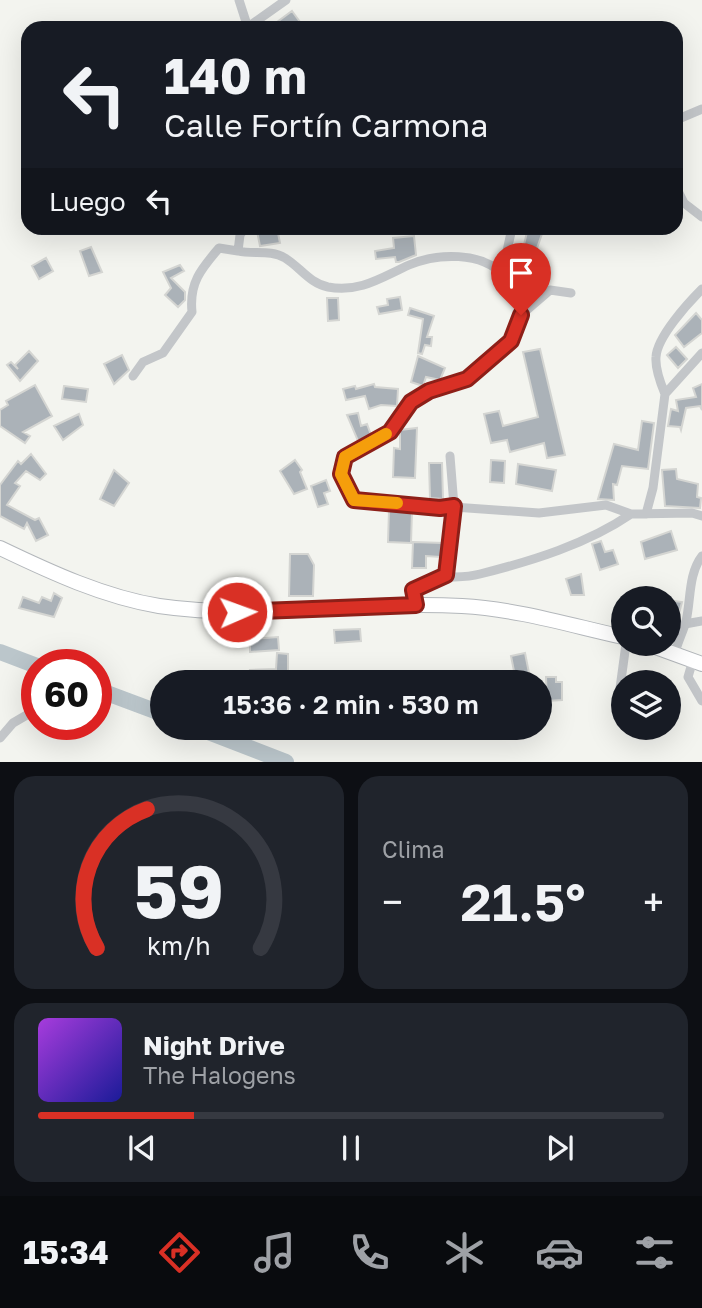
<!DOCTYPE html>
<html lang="es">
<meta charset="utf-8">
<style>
body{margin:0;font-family:"Golos Text",sans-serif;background:#20242c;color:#f1f3f6;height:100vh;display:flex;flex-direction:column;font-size:26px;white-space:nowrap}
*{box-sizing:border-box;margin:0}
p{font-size:23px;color:#9ea1a6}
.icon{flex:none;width:38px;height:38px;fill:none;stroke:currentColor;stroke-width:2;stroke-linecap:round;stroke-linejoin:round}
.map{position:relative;height:762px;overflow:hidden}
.panel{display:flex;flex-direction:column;gap:14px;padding:14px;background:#0d0f14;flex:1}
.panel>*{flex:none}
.top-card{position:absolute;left:21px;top:21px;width:662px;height:214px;border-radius:21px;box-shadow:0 7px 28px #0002;background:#171b24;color:#f1f3f6;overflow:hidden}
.controls{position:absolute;left:611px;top:586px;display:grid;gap:14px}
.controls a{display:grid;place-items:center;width:70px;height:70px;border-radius:50%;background:#171b24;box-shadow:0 7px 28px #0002;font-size:35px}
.speed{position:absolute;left:21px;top:649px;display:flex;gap:14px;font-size:35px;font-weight:700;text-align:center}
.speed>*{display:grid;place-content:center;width:91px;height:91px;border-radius:50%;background:#171b24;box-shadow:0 7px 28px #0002;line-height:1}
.speed .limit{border:10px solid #d22;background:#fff;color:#111}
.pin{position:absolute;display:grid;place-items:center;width:60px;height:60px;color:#fff;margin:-72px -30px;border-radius:50% 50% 50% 0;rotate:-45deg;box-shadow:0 0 7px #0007}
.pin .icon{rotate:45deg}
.me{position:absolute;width:77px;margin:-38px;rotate:88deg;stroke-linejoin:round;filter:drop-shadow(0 0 5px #0008)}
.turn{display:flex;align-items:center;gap:24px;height:147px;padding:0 28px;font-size:32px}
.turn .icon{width:91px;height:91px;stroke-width:2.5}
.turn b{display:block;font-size:49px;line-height:60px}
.then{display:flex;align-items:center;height:66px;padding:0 28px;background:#0003;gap:14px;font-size:26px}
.big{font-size:52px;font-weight:600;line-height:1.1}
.panel .card{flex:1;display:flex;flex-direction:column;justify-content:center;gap:10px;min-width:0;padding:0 24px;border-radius:21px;background:#20242c}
.panel .dial{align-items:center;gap:0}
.dial svg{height:182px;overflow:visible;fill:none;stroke:#363941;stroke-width:7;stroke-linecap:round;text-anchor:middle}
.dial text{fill:#f1f3f6;stroke:none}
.song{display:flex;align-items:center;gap:21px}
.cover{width:84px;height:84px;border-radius:10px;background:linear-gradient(135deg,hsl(280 70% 55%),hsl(240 70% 35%))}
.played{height:7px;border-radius:4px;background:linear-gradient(90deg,#d93025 25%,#363941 25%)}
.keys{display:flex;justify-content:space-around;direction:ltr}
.heat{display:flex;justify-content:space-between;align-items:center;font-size:38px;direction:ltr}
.panel .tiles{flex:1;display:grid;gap:14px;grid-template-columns:1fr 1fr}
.card:last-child{grid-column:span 2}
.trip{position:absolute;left:150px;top:670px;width:402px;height:70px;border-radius:35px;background:#171b24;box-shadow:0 7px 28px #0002;font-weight:600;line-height:70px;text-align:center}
.menu{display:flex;height:112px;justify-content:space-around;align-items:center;background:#090b0e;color:#9ea1a6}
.menu .icon{width:49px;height:49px}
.menu .active{color:#d93025}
.menu b{font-size:32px;color:#f1f3f6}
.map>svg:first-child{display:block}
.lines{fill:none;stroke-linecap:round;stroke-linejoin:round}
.river{stroke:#bbc6cb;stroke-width:16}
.building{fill:#abb2b8;stroke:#d4d5d2;stroke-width:2}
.primary-casing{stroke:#b3b7bb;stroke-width:16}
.street{stroke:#c3c6c9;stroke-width:9}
.primary{stroke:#fff;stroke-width:14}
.route-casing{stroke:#8d1f18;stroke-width:18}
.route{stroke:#d93025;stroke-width:12}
.slow{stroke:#f59e0b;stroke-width:12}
</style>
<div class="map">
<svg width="702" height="762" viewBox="0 0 702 762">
<rect width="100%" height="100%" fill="#f3f4ef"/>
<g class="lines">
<path class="river" d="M0 652 37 666
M96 689 163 714
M198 728 286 762"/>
</g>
<path class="building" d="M292 11 300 22 292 28H269Z
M277 228 280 243 260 246 257 231Z
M528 228 536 231 544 228 536 251 530 248 523 275 510 271 515 255 521 257Z
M414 236 416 255 399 262H396L395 257 376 259 375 251 394 248 393 238Z
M91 247 102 272 89 276 80 251Z
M46 258 53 271 39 279 32 266Z
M180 265 184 271 171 278 185 292V300L178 307 165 295 171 288 163 272Z
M400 297 402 310 379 314 377 307 388 305 387 299Z
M327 298H338L339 320 328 321Z
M410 308 434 316 427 337H432L431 346 425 345 422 354 418 353 423 319 408 315Z
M696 313 702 320V333L684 347 675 335Z
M676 347 687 359 678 368 667 355Z
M540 349 565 455 547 458 544 443 510 452 507 440 491 443 484 414 499 411 503 426 538 417 523 352Z
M29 351 38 361 20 381 7 365 11 362 18 369 15 365Z
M122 355 129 370 114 384 104 364Z
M418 356 445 368 440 380 426 377 423 386 411 382Z
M374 384 375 387 398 389 397 406 381 405 369 409 365 396 346 400 343 389 355 386 356 389Z
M702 384V410L700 406 686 408 681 430 680 427 668 426 671 409 678 411 676 400 696 397 693 388Z
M35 385 52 416 23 432 30 436 25 443 0 426V410L8 405 6 401Z
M64 386 88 389 86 402 62 399Z
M358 413 361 426 367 424 371 435 358 441 347 415Z
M79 414 83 425 63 440 54 426Z
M642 421 654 423 648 469 622 466 617 485 613 484 614 500 598 499 614 444 638 450Z
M417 428 415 478 393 477 394 448 400 449V430Z
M31 454 46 474 40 480 26 471 15 483 20 486 7 505 35 520 39 518 48 535 36 541 27 523 24 529 0 516V485L18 461 21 464Z
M295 460 302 470 300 472 307 489 294 494 280 471Z
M491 460 505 461 504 483 490 482Z
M429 463H442L443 499 430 498Z
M518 464 556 470 552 491 516 484Z
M676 469 677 479 698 484 697 497 701 498 700 508 665 506 662 470Z
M114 470 129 483 114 506 100 499Z
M326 480 330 491 324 493 328 504 318 507 311 486Z
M389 510 412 511 411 543 388 542Z
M671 531 677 550 645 559 641 542Z
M601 541 605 552 613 550 618 564 600 570 592 544Z
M413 542 443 543 441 557 426 556V568H412Z
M290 554H308L314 565 313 596H289Z
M581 574 584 595H571L566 579Z
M54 593 62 598 54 617 19 608 23 597 39 603 42 597 51 601Z
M674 601 682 602 673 636 668 635V627Z
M360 629 361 641 335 643 334 630Z
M278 637 279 650 250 652V639Z
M277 653 288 654V679L251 682 250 670 276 669Z
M525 653 529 673 525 674V682H510L509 671H514L511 656Z
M546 677H556V682H562V700L547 701Z"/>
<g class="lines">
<g class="primary-casing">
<path id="primary" d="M0 548C50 572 104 597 159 606 260 621 361 600 462 606 517 609 569 625 623 637
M647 644 702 664"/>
</g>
<path class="street" d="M239 0 248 28
M248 27 286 0
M676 120 702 109
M676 187 684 203 702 217
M245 228 240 235 238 251C253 255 270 249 285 258 300 267 309 283 328 287 360 293 382 277 409 265 437 253 482 251 504 276 513 287 516 302 521 315L511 341 467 379 429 391 411 402 390 432 345 457 341 474 354 500 539 513 606 505 631 514 692 513 702 516
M502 274 512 228
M521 315 550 290 571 293
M133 376 143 362 163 353 192 312C189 283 201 269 219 248L238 251
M665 394C660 382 655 369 656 357 657 337 688 303 702 289
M646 514 653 488 665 394 702 353
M446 575 454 506 450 456
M416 605 413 590C441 571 453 581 480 574 532 561 587 544 631 514
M685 624 702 621
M675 653C678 641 683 632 686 621 691 601 688 574 702 556
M693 660 688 677 702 701
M620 688 626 644
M0 738 13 723 37 709"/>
<use href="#primary" class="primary"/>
</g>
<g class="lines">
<g class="route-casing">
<path id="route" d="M237 612 416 605 413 590 446 575 454 506 440 508 354 500 341 474 345 457 390 432 411 402 429 391 467 379 511 341 521 315"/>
</g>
<use href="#route" class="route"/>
<path class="slow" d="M386 434 345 457 341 474 354 500 397 503"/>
</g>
</svg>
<div class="controls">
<a><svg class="icon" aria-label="search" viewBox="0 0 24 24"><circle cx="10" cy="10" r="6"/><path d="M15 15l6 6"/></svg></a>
<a><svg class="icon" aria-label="layers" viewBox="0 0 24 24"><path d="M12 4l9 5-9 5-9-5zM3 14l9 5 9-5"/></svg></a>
</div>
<div class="speed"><div class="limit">60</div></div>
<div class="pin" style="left:521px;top:315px;background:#d93025"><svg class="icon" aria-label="arrive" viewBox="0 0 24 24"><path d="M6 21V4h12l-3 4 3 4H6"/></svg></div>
<svg class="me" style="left:237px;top:612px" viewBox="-20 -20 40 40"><circle r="17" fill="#d93025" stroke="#fff" stroke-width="3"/><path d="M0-11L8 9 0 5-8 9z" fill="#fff"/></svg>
<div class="trip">15:36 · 2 min · 530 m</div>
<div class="top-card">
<div class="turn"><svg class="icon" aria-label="left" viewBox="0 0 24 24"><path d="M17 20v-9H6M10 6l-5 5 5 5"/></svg><div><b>140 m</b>Calle Fortín Carmona</div></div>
<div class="then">Luego<svg class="icon" aria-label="left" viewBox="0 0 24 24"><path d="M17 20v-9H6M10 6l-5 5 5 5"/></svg></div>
</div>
</div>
<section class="panel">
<div class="tiles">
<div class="card dial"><svg viewBox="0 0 100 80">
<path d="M14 69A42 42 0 1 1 86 69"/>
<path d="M14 69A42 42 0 0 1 36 8" stroke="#d93025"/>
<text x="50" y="56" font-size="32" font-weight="700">59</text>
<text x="50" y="72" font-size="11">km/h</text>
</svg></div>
<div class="card"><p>Clima</p>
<div class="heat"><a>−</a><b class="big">21.5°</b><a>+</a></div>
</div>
<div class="card">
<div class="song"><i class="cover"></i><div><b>Night Drive</b><p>The Halogens</p></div></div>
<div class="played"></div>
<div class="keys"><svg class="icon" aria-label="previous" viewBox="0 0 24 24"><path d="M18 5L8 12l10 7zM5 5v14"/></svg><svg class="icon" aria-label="pause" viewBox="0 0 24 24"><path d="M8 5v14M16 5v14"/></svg><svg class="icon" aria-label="next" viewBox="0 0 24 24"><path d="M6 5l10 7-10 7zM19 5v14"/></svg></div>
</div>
</div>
</section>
<nav class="menu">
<b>15:34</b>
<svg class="icon active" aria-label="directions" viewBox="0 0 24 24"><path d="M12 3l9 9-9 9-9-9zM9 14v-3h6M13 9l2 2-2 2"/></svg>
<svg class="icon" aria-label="music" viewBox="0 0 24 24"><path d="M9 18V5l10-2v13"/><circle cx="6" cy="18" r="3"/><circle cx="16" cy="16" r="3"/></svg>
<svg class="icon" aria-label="phone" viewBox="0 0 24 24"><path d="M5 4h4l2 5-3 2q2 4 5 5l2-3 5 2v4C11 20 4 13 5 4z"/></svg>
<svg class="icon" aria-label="climate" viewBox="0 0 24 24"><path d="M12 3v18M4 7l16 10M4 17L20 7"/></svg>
<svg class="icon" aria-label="car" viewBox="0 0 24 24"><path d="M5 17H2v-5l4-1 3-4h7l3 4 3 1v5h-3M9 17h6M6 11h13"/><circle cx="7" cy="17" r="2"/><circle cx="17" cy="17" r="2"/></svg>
<svg class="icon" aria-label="filters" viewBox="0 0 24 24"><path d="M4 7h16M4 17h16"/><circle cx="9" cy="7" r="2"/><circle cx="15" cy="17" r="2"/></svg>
</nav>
